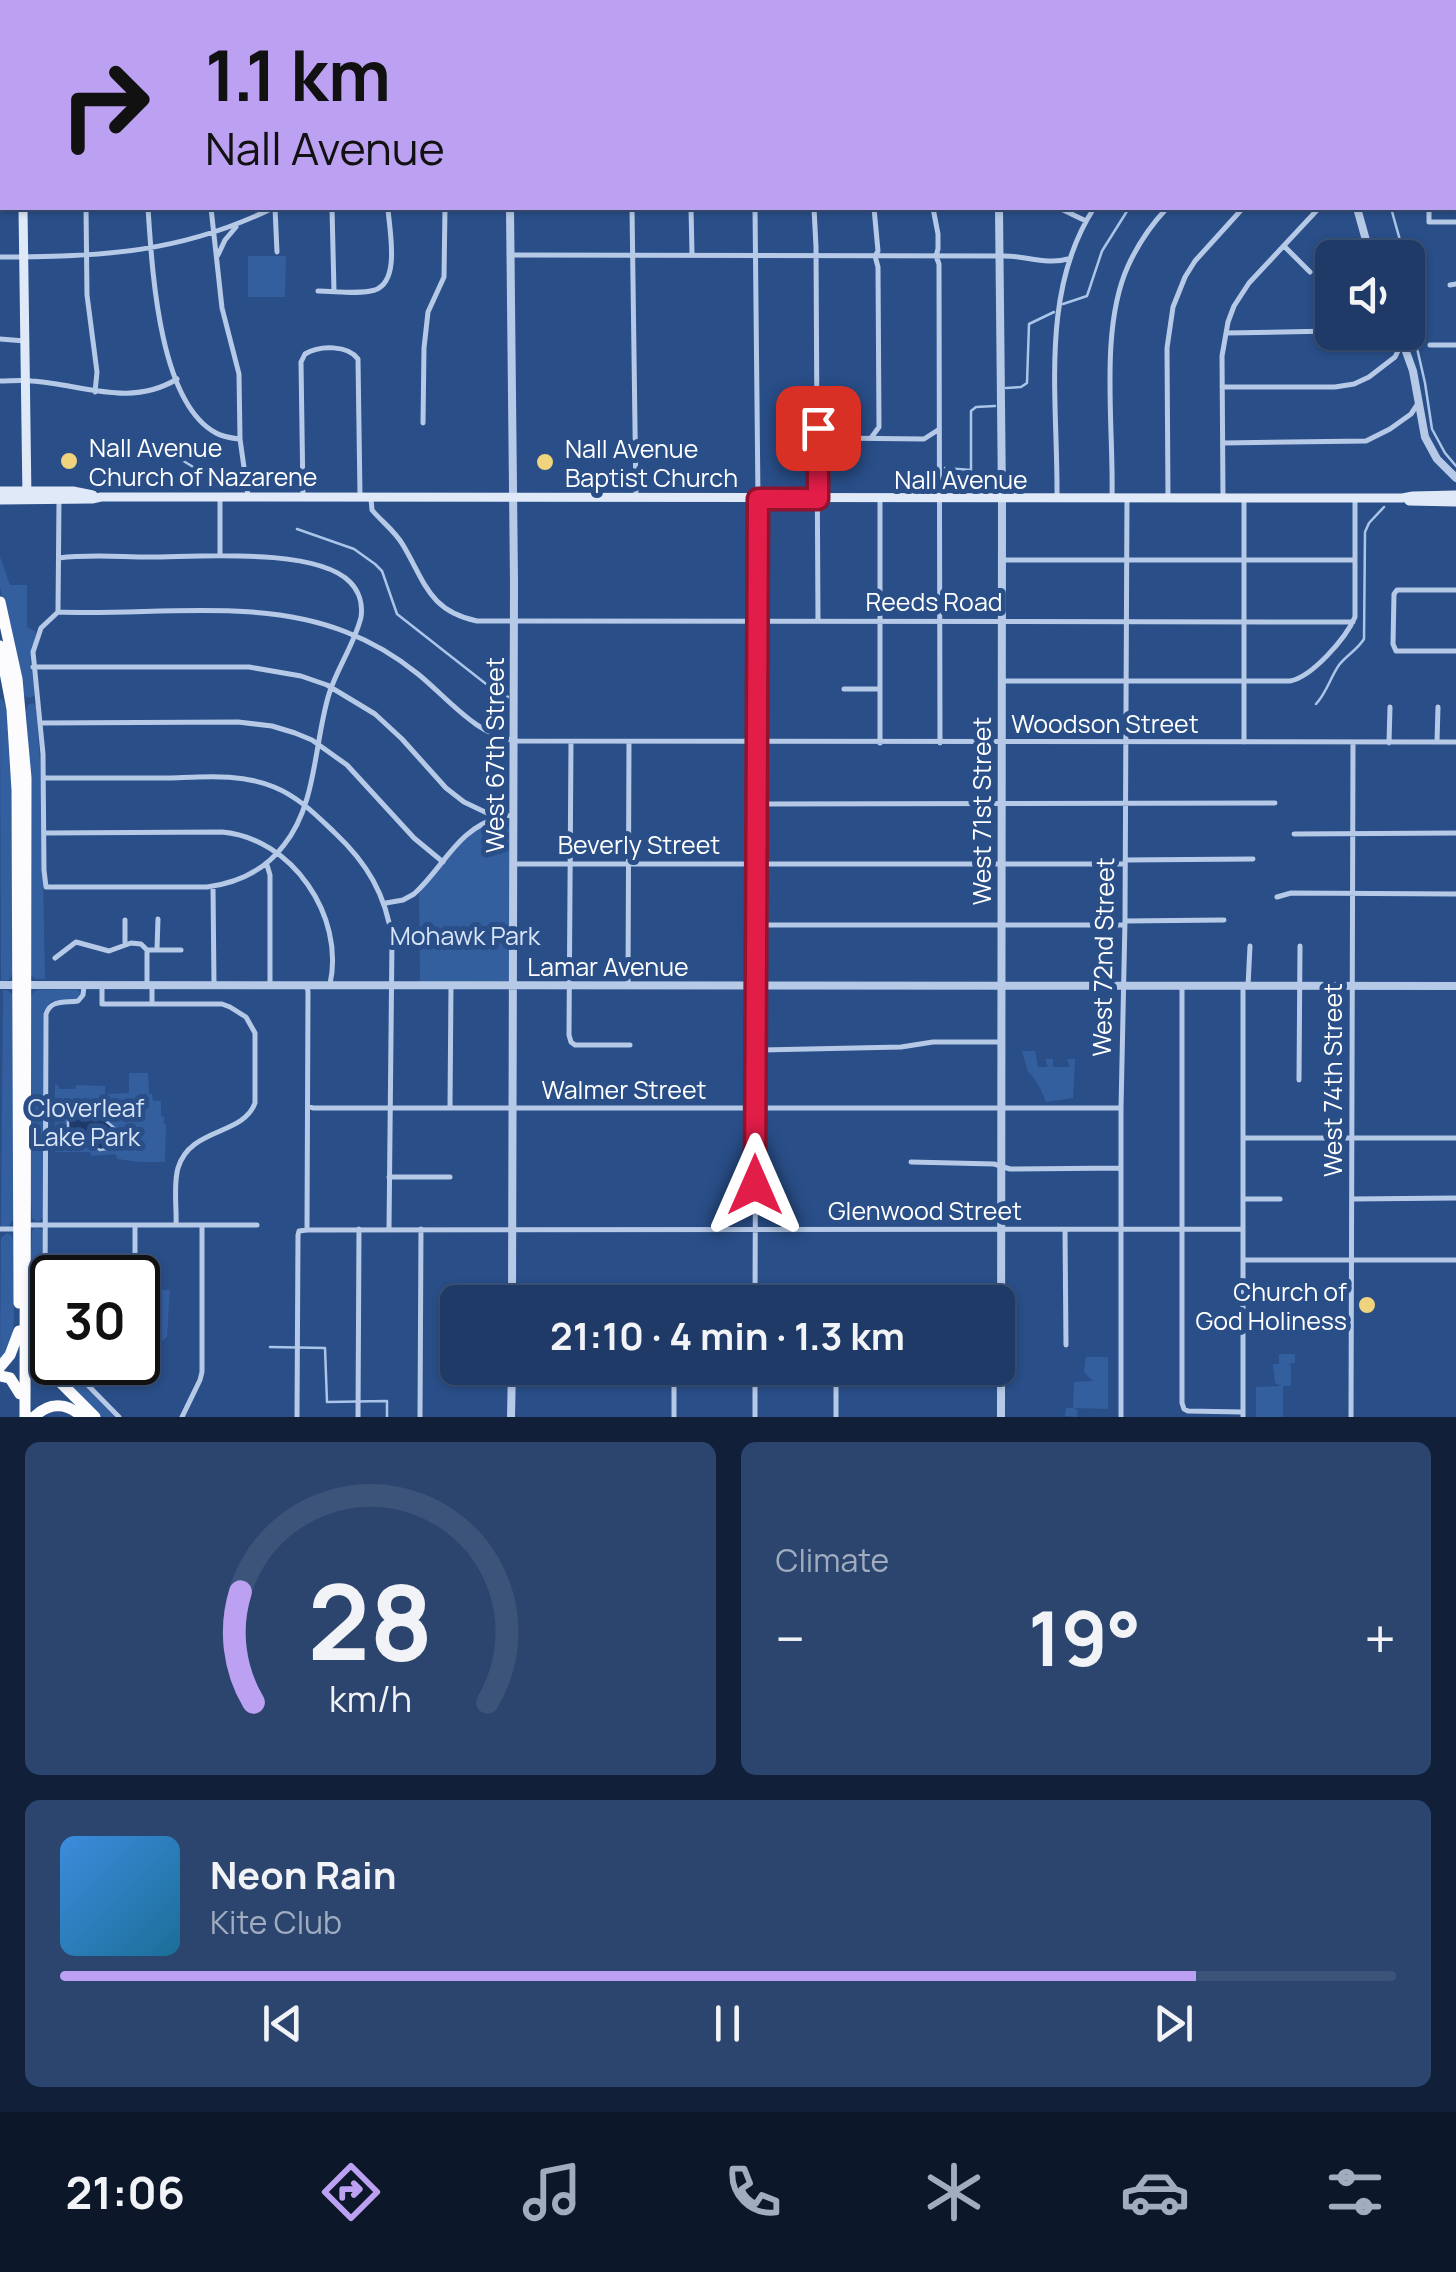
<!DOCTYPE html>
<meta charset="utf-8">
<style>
body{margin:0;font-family:Manrope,sans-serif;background:#2c456f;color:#f1f3f6;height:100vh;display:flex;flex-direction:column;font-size:38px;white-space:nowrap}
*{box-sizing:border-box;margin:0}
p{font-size:32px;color:#a1adbf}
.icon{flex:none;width:55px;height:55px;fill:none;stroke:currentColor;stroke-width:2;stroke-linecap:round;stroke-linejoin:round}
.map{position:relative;height:1417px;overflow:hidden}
.drawer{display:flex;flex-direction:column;gap:25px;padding:25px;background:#112038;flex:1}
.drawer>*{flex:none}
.guide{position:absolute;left:0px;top:0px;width:1458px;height:210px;box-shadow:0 2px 8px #0004,0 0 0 2px #3c547a;background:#bca0f2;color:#111;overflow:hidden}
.fabs{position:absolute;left:1315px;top:240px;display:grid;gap:20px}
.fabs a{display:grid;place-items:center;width:110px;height:110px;border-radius:15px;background:#1f3a66;box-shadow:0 2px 8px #0004,0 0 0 2px #3c547a;font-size:50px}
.speed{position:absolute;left:30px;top:1255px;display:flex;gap:20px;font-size:50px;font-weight:700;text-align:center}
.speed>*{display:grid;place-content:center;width:130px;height:130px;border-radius:50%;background:#1f3a66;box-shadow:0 2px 8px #0004,0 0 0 2px #3c547a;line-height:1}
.speed .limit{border:5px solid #111;border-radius:15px;background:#fff;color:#111}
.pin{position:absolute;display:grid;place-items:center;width:85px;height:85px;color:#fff;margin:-42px;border-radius:20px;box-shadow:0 5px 15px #0006}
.me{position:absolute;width:110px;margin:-55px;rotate:0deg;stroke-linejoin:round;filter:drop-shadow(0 0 8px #0008)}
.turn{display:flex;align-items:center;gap:35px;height:210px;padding:0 40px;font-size:45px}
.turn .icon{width:130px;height:130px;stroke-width:2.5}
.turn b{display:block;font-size:70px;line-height:85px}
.big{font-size:75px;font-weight:700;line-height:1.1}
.drawer .widget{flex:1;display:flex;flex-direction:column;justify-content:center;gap:15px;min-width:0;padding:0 35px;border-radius:15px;background:#2c456f}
.drawer .dial{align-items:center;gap:0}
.dial svg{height:260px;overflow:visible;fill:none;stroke:#3c547a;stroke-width:7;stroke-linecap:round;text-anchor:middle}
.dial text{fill:#f1f3f6;stroke:none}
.song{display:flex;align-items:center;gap:30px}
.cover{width:120px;height:120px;border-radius:15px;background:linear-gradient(135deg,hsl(210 70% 55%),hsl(200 70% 35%))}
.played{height:10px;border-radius:5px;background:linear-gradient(90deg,#bca0f2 85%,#3c547a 85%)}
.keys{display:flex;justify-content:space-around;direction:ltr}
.heat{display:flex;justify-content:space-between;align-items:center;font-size:55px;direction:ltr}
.drawer .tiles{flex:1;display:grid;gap:25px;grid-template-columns:1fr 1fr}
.widget:last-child{grid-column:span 2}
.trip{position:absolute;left:440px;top:1285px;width:575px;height:100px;border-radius:15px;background:#1f3a66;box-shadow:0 2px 8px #0004,0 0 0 2px #3c547a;font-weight:700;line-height:100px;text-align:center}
.menu{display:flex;height:160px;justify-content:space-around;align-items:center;background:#0c1729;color:#a1adbf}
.menu .icon{width:70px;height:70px}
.menu .current{color:#bca0f2}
.menu b{font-size:45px;color:#f1f3f6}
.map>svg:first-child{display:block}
.green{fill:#345f9f}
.water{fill:#1d3a69;stroke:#abc5e9;stroke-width:2.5}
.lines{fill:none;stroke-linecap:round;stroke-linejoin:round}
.stream{stroke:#abc5e9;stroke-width:2.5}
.minor{stroke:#b6cae8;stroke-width:5}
.tertiary{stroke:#b6cae8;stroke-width:8}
.secondary{stroke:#e0e9f8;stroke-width:9}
.trunk{stroke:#fcfcfe;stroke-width:11}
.route-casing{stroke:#92132f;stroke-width:25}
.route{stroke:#e11d48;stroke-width:18}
.poi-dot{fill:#efd37d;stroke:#294e88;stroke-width:4}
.labels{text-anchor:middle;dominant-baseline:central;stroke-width:10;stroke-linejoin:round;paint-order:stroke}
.poi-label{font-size:25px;fill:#fff;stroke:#294e88;text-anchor:start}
.street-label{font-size:25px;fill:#fff;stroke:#294e88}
.park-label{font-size:25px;fill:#d9e5f7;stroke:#294e88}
</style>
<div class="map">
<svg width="1456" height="1417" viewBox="0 0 1456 1417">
<rect width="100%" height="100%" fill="#294e88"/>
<path class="green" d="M248 256H286L285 297H248Z
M0 557 10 585H27V627L36 632 30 660 35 695 30 698 24 696 0 587Z
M2 699C11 711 10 732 11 748L13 973 9 980 1 981 0 700Z
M33 703 36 706 41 776 45 979H35L31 975 30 779 26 710 28 705Z
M494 820 504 819 511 823 509 981 420 983 419 893 463 840 470 833Z
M3 990H7L13 995V1220L8 1227 1 1226Z
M39 990H77L81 993 75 1000 52 1001 43 1012V1217L38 1222 32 1218 31 1201V996L34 991Z
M1022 1051H1035L1038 1067H1048L1045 1059H1053V1067H1070L1067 1059H1075L1073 1098C1064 1099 1055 1101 1046 1102 1044 1095 1035 1077 1028 1072Z
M129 1073H148L149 1094H152L153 1101H161V1116L164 1117V1124H166L165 1162H140L117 1159 116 1154 91 1156 90 1152H55V1085H58L59 1089H75L76 1085 105 1086V1094L129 1093Z
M35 1228 41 1229 43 1232 42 1304 52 1340V1362L62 1363 115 1417H99C83 1401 63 1385 49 1367 21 1328 31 1277 32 1231Z
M7 1233 11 1235 13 1240 14 1320 11 1346 0 1364 1 1238Z
M140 1286V1290H170L167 1337 148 1352 149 1348 138 1336V1287Z
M1279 1354H1295V1363L1289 1364 1291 1367V1386H1283V1417H1256V1387L1281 1386 1275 1383 1273 1364H1279Z
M1086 1357H1107L1108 1359V1409L1074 1408 1078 1411 1077 1417 1065 1416 1066 1408H1073L1074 1382 1093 1381 1084 1372Z"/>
<path class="water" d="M75 1104C90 1106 119 1130 127 1142L125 1145 122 1143 113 1148 100 1150 85 1141 71 1137 68 1130V1107Z"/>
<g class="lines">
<path class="stream" d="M1377 0 1380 2
M1021 2 1024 0
M1391 208 1405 258
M1408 265 1419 299V316L1414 335 1425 383 1432 429 1445 453 1456 466
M1063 304 1087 296 1102 251 1129 208
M1006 388 1021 387 1027 383 1029 324 1054 312
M158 449 177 457 219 483
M945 468 971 470V411L976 407 995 406
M297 529 354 549 375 564 382 571 397 614 495 691 508 697
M1316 704C1327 692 1330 678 1339 665 1347 655 1357 650 1364 639L1365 532 1369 523 1384 507
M270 1347 325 1348 327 1402 387 1401V1417"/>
<path class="minor" d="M140 0V2
M258 0 260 2
M384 0V2
M750 0 751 2
M805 0V2
M859 0V2
M913 0 914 2
M1059 0V2
M129 2 130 0
M183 2 185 0
M444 2 445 0
M1116 2 1117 0
M0 136H2
M1455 166H1456
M86 208 87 295 97 372 95 392
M148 208C152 266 158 402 216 433 223 437 231 438 239 439
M211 208 222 308 239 374 240 439 248 496
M275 208 277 252
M332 208 334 291
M632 208 636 499
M691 208 692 254
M755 208 758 499 755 1302
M814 208 816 247 818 621
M933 208 938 234V249L936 256 939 264 940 743
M1059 208 1086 221
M1429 208V222H1456
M1284 246 1310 272
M218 255 225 240 236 227
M511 255 1004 256C1025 256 1048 265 1068 259
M0 257C101 257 181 253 273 208
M1450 285 1456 284
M318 291C336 291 358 295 375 290 401 281 389 229 388 208
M1226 333 1332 331
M0 339 25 341
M1430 345H1456
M0 381C10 381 21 380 32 381 81 384 130 408 177 379
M1222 387H1335L1354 384 1369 377 1395 357 1402 343
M423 423 424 348 428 312 444 277 445 208
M820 430 832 438 924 439 938 430
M871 438 879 427 878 267 875 256 878 251 874 208
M1223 443 1366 441 1390 429 1411 414 1417 405
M303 497 301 362 305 354C320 345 348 345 358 359L360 496
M1057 497C1058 400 1039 293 1094 208
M1112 498C1114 427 1099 330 1128 266 1138 244 1151 225 1167 208
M1168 498 1167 348 1173 307 1185 277 1195 261 1243 208
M1223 498 1222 356 1228 322 1234 306 1249 283 1319 208
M371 499 372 510C382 522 395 531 403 545 425 582 429 611 477 621L1353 622
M220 555V498
M59 558C89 554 120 557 150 557 197 557 316 547 350 582 359 591 363 604 361 617 355 643 337 668 329 694 314 743 317 804 284 845 265 870 238 883 207 887H46L44 870 43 754 33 652 41 628 58 612 59 500
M1002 560H1355
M1456 590H1397L1394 594 1393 644 1396 651H1456
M58 612C151 616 259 597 346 632 372 642 397 657 418 674 450 700 476 736 518 741L1456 742
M33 667H249L301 676 327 685 375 714 402 739 446 788 464 802 487 813 513 816
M1001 681H1290C1312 677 1346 638 1355 617V498
M844 689H880
M40 723 238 722 272 726 295 733 312 740 347 765 414 838 443 862
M1244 742V498
M1437 742 1438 707
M571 743 569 1035 571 1042 575 1045H630
M880 743V499
M1389 743 1390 707
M45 778C86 778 127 778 168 778 203 777 241 773 274 787 299 797 317 816 335 833 367 863 386 895 392 939L389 1230
M757 804 1275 803
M44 833 222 832C292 838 345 916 330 984
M1294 834 1456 833
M1125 860 1253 859
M513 864H1125
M267 865 270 875V985
M213 886 214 985
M1277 897 1291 893 1456 894
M386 903 403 900 414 894C445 866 457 828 501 817
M1125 921 1224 920
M756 925H1123
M125 945V920
M157 949 158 919
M147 950H181
M55 958 76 942 109 951 131 943 141 944 147 950V985
M628 984 629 742
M306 985 308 991 307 1230
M102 986V1004H222L230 1007 246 1017 255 1033V1103C243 1136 190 1127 178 1168 173 1185 177 1208 176 1225
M1182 986V1403L1184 1409 1188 1411 1243 1412
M1248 986 1250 946
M152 1004V985
M756 1050 901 1047 933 1042H1000
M1299 1080 1300 946
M308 1106 313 1108H1119
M450 1107 451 985
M1243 1138H1456
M911 1162 994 1164 1010 1169 1121 1168
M389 1177H450
M1243 1199H1280
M1352 1199 1456 1198
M27 1225H257
M0 1229H17
M307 1230 1243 1229
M1065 1230 1066 1345
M1243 1260H1456
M135 1278V1225
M824 1298 833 1295 1000 1288
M1243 1321H1278
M52 1333 45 1300 46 1014C51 999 65 1003 78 1001L83 995 84 986
M65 1362 119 1417
M182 1417 200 1380 202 1372V1225
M297 1417 298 1235 299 1231 307 1230
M358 1417 359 1229
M420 1417 421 1229
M674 1417V1368
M755 1417V1368
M836 1417V1368
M1121 1417V1108L1125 921 1127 498
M1243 1417V986
M1351 1417 1353 743"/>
<path class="tertiary" d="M508 0V2
M997 0V2
M1240 0V2
M510 208 514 582 512 1302
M999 208 1002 499 1001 1417
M1357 208 1371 258
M1399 332 1413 371 1425 437 1437 459 1456 478
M0 985 1456 986
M511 1417 512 1368"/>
<path class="secondary" d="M21 0V2
M0 14 2 13
M1455 16H1456
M23 208 27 499
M0 491H73L93 495
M0 500 92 499 101 497 1402 498 1413 496 1456 495
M1409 501 1456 502"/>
<path class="trunk" d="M0 602 17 679 26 778 25 1417
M0 646 12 709 17 790 19 1303
M28 1336 48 1370 95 1417
M0 1367 10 1355 19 1331
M0 1376 10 1378 20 1394
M34 1417C49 1402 67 1402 82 1417"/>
</g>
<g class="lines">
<g class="route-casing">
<path id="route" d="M755 1185 758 499H818V428"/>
</g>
<use href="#route" class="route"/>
</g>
<g class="poi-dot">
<circle cx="69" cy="461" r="10"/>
<circle cx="545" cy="462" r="10"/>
<circle cx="1367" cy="1305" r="10"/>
</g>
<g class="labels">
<g class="poi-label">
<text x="89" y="447">Nall Avenue<tspan x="89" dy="29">Church of Nazarene</tspan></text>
<text x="565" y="448">Nall Avenue<tspan x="565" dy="29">Baptist Church</tspan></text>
<text x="1347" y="1291" text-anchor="end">Church of<tspan x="1347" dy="29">God Holiness</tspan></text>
</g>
<g class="street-label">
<text x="961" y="479">Nall Avenue</text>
<text x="934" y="601">Reeds Road</text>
<text x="1105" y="723">Woodson Street</text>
<text transform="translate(494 755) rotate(-90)">West 67th Street</text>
<text transform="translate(981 811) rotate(-90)">West 71st Street</text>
<text x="639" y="844">Beverly Street</text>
<text transform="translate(1103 957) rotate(-89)">West 72nd Street</text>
<text x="608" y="966">Lamar Avenue</text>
<text transform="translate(1332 1080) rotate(-90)">West 74th Street</text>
<text x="624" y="1089">Walmer Street</text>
<text x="925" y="1210">Glenwood Street</text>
</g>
<g class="park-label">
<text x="465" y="935">Mohawk Park</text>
<text x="86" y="1107">Cloverleaf<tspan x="86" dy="29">Lake Park</tspan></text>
</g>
</g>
</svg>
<div class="fabs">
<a><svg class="icon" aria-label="sound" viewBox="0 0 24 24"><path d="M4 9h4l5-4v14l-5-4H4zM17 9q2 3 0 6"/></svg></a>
</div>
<div class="speed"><div class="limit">30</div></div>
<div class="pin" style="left:818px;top:428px;background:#d93025"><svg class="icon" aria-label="arrive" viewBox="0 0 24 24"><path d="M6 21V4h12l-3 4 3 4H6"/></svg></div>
<svg class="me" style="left:755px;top:1185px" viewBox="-20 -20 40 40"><path d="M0-17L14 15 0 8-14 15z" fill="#e11d48" stroke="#fff" stroke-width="4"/></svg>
<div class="trip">21:10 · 4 min · 1.3 km</div>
<div class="guide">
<div class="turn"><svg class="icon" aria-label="right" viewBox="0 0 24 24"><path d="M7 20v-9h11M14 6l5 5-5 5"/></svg><div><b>1.1 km</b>Nall Avenue</div></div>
</div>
</div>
<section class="drawer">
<div class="tiles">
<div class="widget dial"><svg viewBox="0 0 100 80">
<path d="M14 69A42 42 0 1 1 86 69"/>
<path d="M14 69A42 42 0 0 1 10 35" stroke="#bca0f2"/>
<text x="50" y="56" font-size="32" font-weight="700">28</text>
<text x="50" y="72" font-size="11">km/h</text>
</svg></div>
<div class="widget"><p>Climate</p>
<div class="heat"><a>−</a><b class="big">19°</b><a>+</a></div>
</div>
<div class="widget">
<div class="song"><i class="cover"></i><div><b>Neon Rain</b><p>Kite Club</p></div></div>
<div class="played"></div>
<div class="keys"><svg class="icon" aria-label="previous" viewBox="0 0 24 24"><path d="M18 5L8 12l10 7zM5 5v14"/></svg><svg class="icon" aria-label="pause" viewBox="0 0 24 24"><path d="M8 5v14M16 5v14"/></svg><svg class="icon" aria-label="next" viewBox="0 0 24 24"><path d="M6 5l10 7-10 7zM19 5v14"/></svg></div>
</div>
</div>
</section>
<nav class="menu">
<b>21:06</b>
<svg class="icon current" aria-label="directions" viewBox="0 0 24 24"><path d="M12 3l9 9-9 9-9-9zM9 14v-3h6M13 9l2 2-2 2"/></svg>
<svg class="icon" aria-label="music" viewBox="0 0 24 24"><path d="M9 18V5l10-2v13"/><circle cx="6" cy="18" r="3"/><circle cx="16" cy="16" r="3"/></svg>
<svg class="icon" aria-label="phone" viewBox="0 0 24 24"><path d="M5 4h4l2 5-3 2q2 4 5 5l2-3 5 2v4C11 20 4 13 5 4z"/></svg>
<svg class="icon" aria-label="climate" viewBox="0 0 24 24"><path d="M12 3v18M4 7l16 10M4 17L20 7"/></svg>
<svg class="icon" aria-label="car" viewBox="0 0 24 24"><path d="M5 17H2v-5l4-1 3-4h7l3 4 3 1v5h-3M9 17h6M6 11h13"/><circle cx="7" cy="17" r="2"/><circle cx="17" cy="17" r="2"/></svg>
<svg class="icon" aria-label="filters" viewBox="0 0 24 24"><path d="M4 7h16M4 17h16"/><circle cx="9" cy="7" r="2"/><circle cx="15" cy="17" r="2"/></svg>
</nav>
